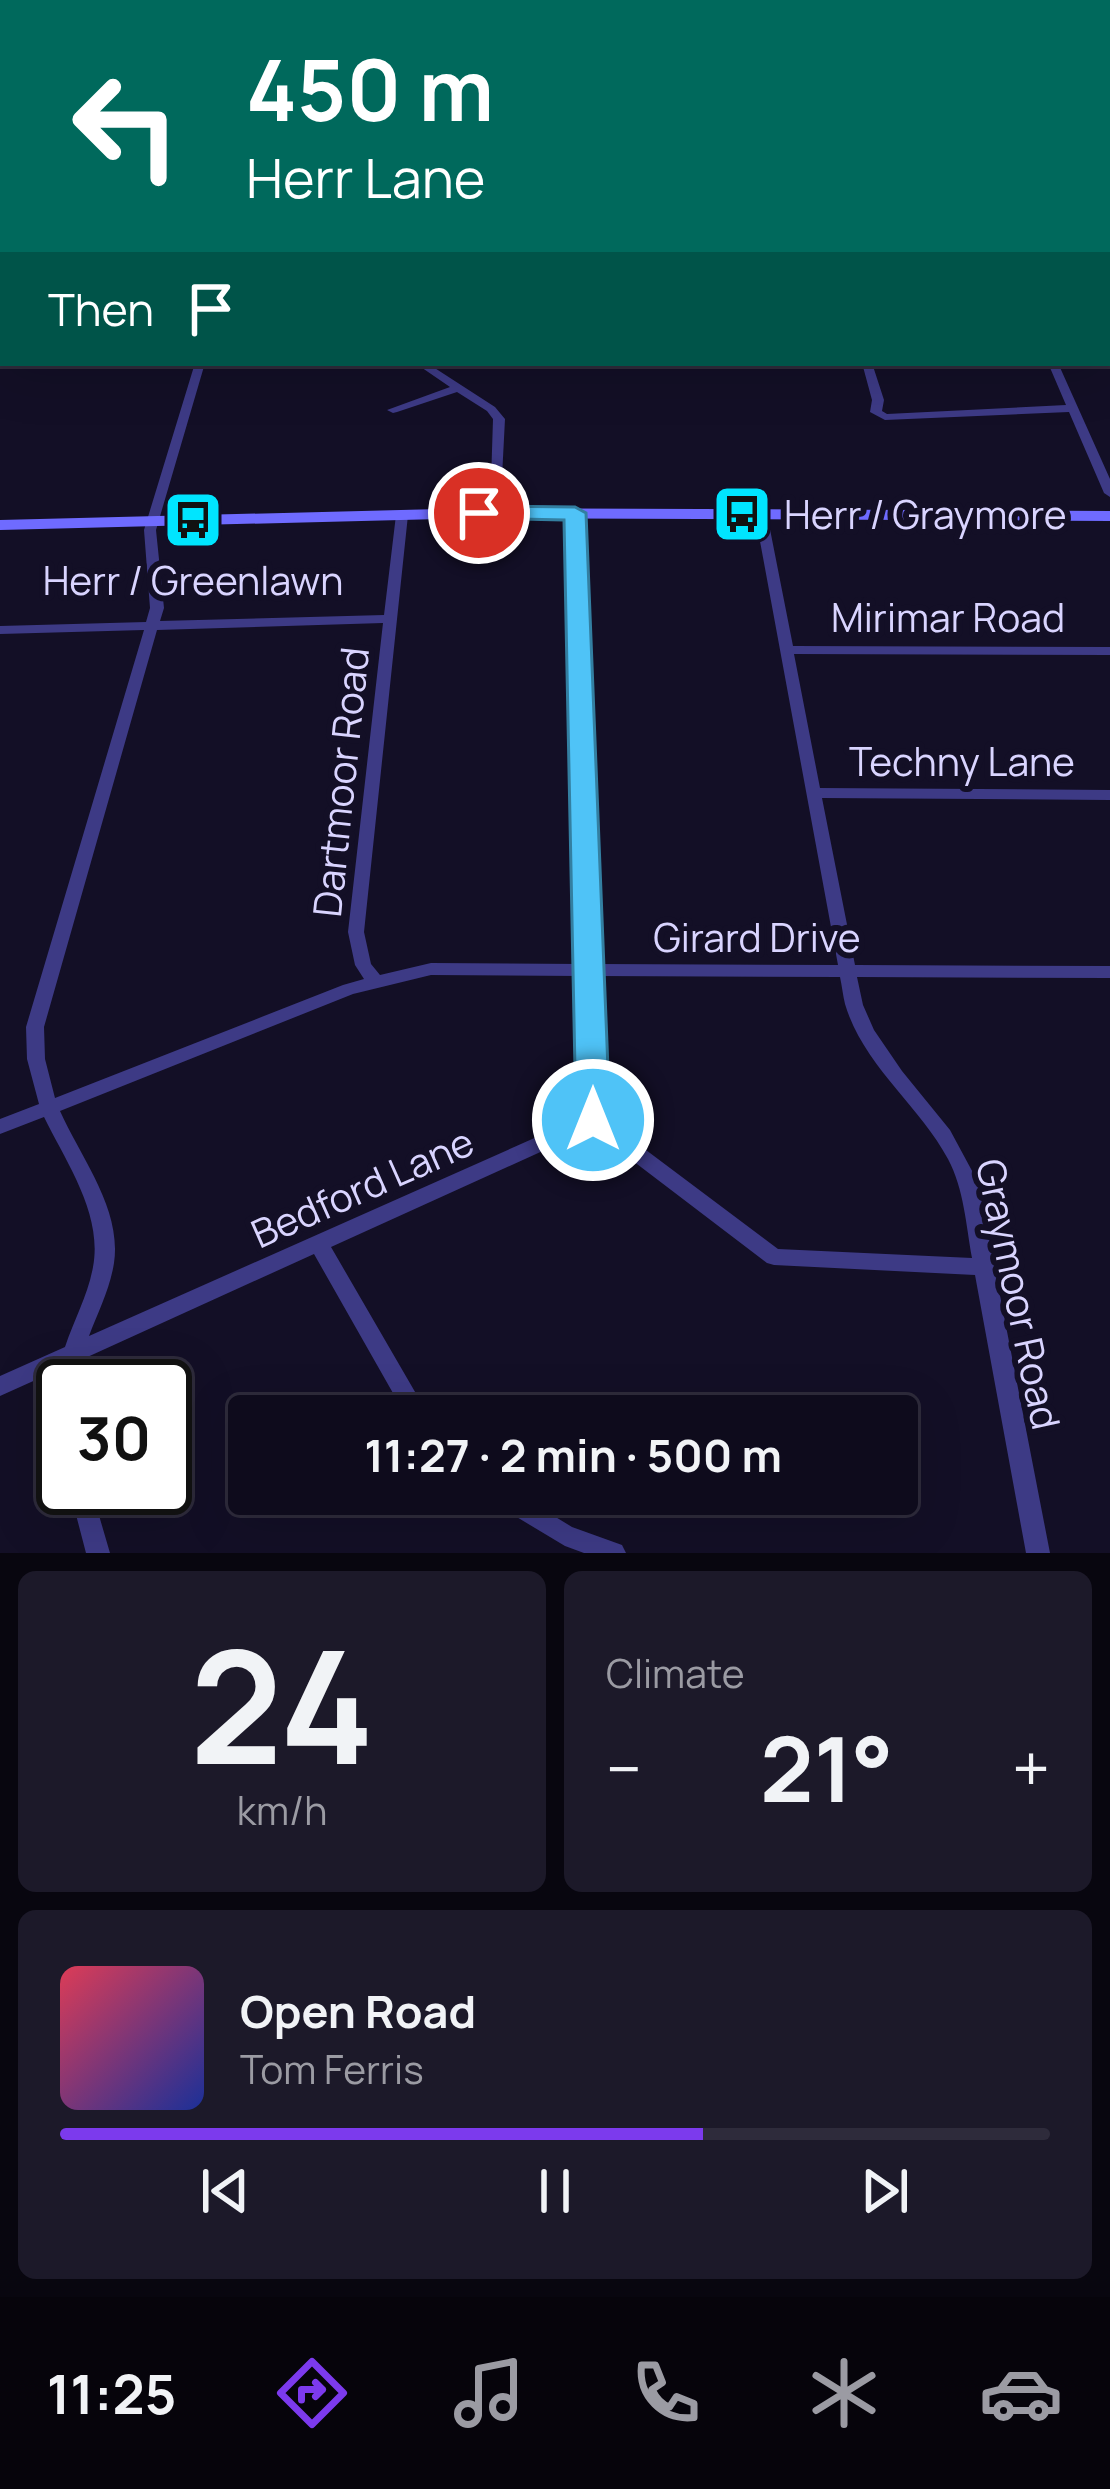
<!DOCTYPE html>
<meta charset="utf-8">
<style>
body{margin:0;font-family:Manrope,sans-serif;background:#1c1929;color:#f1f3f6;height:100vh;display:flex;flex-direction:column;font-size:45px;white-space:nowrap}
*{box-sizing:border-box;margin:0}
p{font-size:39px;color:#9b9ba3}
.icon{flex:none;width:66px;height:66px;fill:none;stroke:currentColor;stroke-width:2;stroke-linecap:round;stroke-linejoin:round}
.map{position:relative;height:1553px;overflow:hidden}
.side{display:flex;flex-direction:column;gap:18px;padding:18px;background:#08060f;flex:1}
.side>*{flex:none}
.guide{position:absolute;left:0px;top:0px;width:1110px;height:366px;box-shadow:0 12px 48px #0002,0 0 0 3px #2e2b3b;background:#00695c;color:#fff;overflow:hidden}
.speed{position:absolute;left:36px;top:1359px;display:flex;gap:24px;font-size:60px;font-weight:700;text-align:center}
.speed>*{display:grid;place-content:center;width:156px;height:156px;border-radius:50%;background:#0e0b1c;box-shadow:0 12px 48px #0002,0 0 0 3px #2e2b3b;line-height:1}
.speed .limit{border:6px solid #111;border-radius:18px;background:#fff;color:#111}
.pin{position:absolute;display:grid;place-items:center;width:102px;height:102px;color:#fff;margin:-51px;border:6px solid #fff;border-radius:50%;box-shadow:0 3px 12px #0007}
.me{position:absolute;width:132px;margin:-66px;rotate:0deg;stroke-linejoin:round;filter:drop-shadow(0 0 9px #0008)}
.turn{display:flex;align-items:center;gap:42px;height:252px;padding:0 48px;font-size:54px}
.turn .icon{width:156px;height:156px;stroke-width:2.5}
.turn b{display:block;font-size:84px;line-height:102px}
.then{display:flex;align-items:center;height:114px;padding:0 48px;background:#0003;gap:24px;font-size:45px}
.big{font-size:90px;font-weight:700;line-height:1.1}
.side .widget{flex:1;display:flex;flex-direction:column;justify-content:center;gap:18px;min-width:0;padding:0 42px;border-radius:18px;background:#1c1929}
.side .dial{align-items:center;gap:0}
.dial b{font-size:156px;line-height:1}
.song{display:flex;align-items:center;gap:36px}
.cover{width:144px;height:144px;border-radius:18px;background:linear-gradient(135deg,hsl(350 70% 55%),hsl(230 70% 35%))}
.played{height:12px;border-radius:6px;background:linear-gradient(90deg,#7c3aed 65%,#2e2b3b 65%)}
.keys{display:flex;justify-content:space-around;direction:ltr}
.heat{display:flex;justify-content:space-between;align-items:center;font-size:66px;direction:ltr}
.side .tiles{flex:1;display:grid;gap:18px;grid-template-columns:1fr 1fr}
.widget:last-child{grid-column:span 2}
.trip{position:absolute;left:228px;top:1395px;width:690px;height:120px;border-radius:12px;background:#0e0b1c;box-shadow:0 12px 48px #0002,0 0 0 3px #2e2b3b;font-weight:700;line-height:120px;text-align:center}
.tabs{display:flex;height:192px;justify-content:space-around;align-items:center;background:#06040b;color:#9b9ba3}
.tabs .icon{width:84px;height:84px}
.tabs .on{color:#7c3aed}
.tabs b{font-size:54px;color:#f1f3f6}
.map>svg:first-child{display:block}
.green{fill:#12302f}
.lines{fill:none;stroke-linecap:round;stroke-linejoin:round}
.stream{stroke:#0c2248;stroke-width:3}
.minor{fill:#3d3a85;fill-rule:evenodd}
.secondary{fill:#6f6bff;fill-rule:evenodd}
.route{fill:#4fc3f7;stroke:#337fa1;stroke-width:3}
.labels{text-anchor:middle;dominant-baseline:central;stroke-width:12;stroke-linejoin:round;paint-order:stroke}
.poi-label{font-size:39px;fill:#d9d4ff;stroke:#130f26;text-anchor:start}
.street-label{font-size:39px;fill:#d9d4ff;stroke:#130f26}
</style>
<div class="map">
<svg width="1110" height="1553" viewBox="0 0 1110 1553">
<rect width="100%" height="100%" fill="#130f26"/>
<path class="green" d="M574 0H1110V20L1107 3Z"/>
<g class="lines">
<path class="stream" d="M1084 0 1110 3
M784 3 792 0"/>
<path class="minor" d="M0 0 100 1 103 3H0Z
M353 0H378L366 3H341Z
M0 87H3V91H0Z
M0 113H3V122H0Z
M1107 142H1110V148H1107Z
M0 260H3V266H0Z
M1107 294 1110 295V301L1107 300Z
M195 363H205L156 530 164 608 160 621 384 615 396 515 402 511 408 515 364 932 371 964 380 975 431 963 580 964 571 510H579L581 513 597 964 838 965 755 514 757 511H765L767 514 793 646 1110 647V655L794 654 820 788 1110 790V800L822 798 855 965 1110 966V978L857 977 863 1005 874 1030 902 1071 950 1130 978 1182 1050 1553H1026L975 1275 774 1265 767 1263 591 1129 331 1247 429 1416H406L314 1254 83 1359 81 1386H63L62 1393 59 1386 60 1369 0 1396V1376L65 1347C74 1320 88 1295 93 1267 103 1214 66 1162 44 1117L0 1134V1119L39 1104 27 1059 26 1027 144 630 0 634V626L146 622 150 608 144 530ZM383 623 348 932 355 965 364 979 343 985 55 1098 45 1059 44 1027 157 630ZM431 975 580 976 584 1116 89 1336C98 1312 110 1289 114 1263 122 1209 81 1158 60 1111L353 994ZM597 976 840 977C842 986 843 996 845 1004 863 1065 919 1105 948 1159 964 1189 966 1225 972 1258L778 1249 602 1117Z
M415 363H427L495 407 505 419 500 516H492L490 513 493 419 487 411 457 392 397 412 393 413 387 410 450 387Z
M862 363H872L884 400 882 411 887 414 1066 405 1048 363H1058L1110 479V497L1104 493 1069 412 885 420 870 412 872 400Z
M69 1488H91L110 1553H86Z
M487 1494H518L572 1527 622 1545 626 1553H584L565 1546 490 1501Z"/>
<path class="secondary" d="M479 508 1110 511V521L479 518 0 530V520Z"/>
</g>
<path class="route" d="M479 506 575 507 586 513 610 1120 605 1129 593 1133 581 1129 576 1120 564 520 471 518 468 513Z"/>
<defs>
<g id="bus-square" transform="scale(3)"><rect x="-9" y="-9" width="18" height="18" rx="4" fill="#00e5ff" stroke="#130f26"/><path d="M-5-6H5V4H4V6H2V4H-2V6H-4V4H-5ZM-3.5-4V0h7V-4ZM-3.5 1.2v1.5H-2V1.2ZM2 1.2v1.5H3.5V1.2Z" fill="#111"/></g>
</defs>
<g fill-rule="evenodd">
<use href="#bus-square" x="742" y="514"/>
<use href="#bus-square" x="193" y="520"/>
</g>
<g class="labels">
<g class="poi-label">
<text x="784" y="514">Herr / Graymore</text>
<text x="193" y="580" text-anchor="middle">Herr / Greenlawn</text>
</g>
<g class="street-label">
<text x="948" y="617">Mirimar Road</text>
<text x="962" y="761">Techny Lane</text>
<text transform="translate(340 782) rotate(-84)">Dartmoor Road</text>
<text x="757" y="937">Girard Drive</text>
<text transform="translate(362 1187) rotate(-24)">Bedford Lane</text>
<text transform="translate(1019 1294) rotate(78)">Graymoor Road</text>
</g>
</g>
</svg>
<div class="speed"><div class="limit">30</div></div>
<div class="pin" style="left:479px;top:513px;background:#d93025"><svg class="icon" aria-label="arrive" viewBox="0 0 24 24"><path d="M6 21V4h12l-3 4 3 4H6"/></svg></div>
<svg class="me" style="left:593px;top:1120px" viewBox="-20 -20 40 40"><circle r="17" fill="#4fc3f7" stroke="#fff" stroke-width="3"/><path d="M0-11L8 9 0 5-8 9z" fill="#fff"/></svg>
<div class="trip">11:27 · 2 min · 500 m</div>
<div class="guide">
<div class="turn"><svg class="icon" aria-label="left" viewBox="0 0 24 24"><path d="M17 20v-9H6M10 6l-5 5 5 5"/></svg><div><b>450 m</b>Herr Lane</div></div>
<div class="then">Then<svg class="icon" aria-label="arrive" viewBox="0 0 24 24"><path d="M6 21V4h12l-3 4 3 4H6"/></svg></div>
</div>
</div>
<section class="side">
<div class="tiles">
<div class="widget dial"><b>24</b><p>km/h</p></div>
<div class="widget"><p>Climate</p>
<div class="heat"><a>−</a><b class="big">21°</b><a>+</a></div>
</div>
<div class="widget">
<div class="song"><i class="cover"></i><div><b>Open Road</b><p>Tom Ferris</p></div></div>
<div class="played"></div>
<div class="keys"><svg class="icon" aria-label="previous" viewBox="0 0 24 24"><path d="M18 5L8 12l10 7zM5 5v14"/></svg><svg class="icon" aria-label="pause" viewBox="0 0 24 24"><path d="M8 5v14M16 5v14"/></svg><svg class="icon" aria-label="next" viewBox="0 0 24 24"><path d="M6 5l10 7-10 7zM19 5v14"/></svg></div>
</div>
</div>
</section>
<nav class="tabs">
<b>11:25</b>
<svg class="icon on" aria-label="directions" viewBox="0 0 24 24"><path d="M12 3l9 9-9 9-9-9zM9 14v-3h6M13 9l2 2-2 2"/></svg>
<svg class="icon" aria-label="music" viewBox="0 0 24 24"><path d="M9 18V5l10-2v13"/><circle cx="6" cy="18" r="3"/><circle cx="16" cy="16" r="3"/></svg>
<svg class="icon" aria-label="phone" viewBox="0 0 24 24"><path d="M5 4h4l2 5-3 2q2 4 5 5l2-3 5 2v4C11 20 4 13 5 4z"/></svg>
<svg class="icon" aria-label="climate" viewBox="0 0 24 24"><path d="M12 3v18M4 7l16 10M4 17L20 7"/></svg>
<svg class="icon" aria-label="car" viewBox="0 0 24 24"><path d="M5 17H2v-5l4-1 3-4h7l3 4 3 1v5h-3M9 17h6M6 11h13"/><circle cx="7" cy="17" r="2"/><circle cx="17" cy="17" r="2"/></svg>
</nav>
